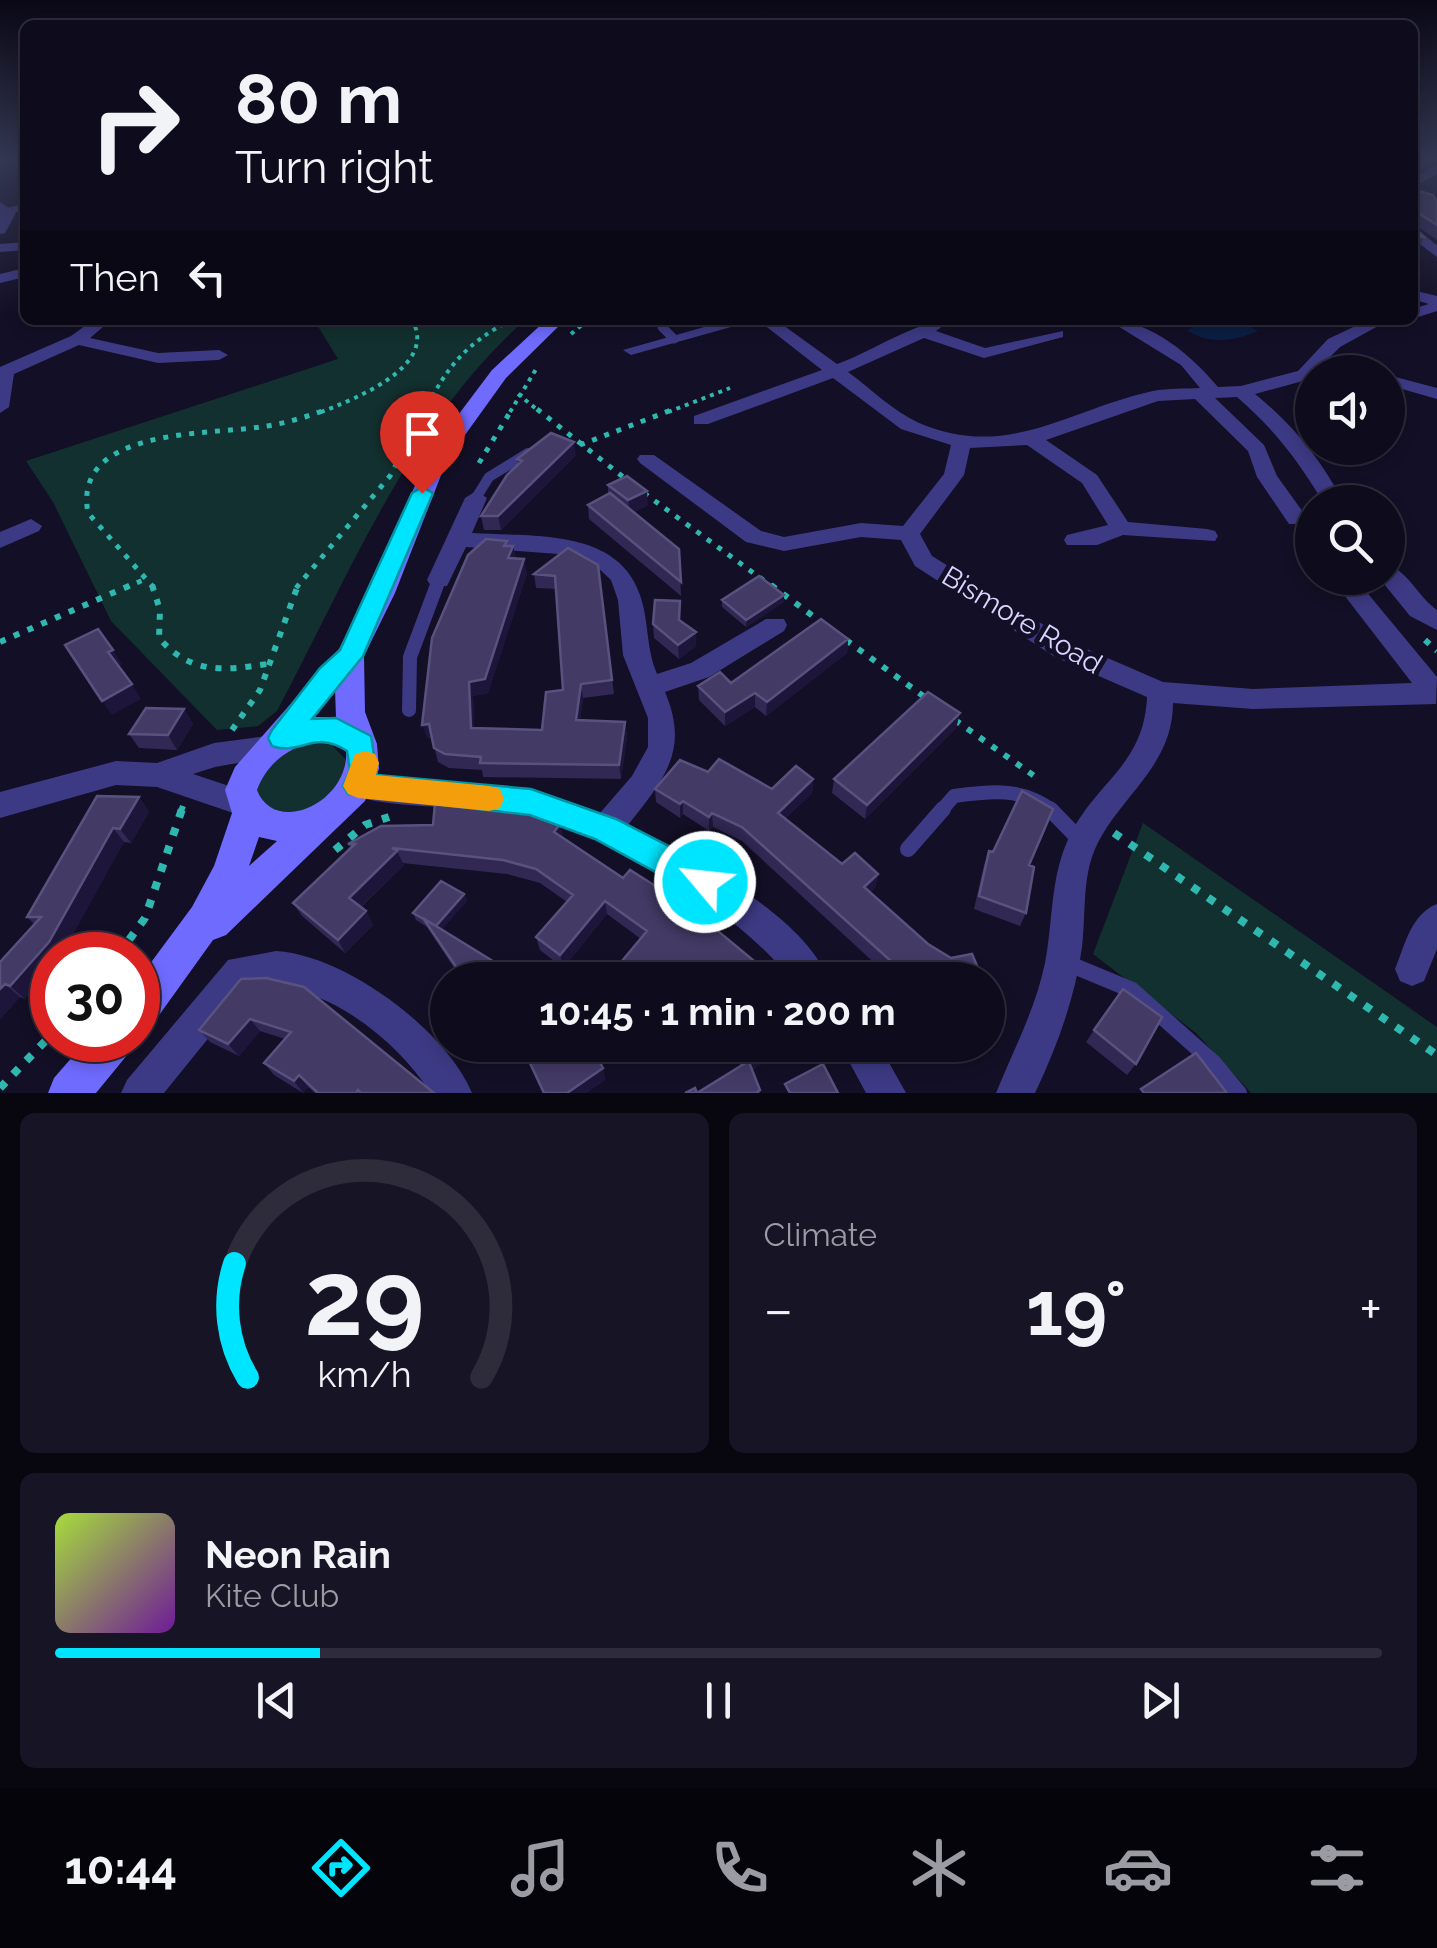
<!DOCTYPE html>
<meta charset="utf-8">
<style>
body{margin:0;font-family:Raleway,sans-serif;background:#171425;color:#f1f3f6;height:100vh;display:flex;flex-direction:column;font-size:38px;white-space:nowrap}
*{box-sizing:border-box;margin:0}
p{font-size:32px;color:#9b9ba3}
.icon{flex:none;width:55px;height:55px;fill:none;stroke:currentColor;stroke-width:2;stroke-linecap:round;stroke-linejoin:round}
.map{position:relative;height:1093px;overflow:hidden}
.sheet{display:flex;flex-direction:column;gap:20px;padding:20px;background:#08060f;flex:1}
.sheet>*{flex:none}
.banner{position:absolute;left:20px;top:20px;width:1398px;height:305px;border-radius:15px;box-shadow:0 5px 15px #0003,0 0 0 2px #2e2b3b;background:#0e0b1c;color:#f1f3f6;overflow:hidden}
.buttons{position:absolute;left:1295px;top:355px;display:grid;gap:20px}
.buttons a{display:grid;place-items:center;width:110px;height:110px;border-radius:50%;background:#0e0b1c;box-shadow:0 5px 15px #0003,0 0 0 2px #2e2b3b;font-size:50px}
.speed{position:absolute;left:30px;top:932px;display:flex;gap:20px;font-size:50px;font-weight:700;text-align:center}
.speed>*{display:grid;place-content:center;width:130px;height:130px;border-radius:50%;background:#0e0b1c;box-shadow:0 5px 15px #0003,0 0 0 2px #2e2b3b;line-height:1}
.speed .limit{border:15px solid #d22;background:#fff;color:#111}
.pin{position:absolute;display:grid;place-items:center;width:85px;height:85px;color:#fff;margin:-102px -42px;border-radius:50% 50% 50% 0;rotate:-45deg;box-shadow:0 0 10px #0007}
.pin .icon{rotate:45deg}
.me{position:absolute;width:110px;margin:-55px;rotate:298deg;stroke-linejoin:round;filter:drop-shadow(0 0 8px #0008)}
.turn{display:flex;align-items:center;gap:35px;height:210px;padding:0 50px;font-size:45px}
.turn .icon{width:130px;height:130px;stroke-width:2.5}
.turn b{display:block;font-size:70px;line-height:85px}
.then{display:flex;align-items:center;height:95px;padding:0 50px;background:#0003;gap:20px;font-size:38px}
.big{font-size:75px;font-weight:700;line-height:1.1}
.sheet .widget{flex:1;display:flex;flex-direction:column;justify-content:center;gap:15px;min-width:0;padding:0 35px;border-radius:15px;background:#171425}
.sheet .dial{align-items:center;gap:0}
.dial svg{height:260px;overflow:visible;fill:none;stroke:#2e2b3b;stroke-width:7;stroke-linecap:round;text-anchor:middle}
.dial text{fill:#f1f3f6;stroke:none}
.song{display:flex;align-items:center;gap:30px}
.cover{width:120px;height:120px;border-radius:15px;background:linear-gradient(135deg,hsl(80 70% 55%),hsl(280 70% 35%))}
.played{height:10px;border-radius:5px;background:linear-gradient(90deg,#00e5ff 20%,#2e2b3b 20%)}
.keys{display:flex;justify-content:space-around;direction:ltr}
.heat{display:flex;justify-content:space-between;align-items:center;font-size:55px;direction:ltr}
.sheet .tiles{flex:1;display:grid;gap:20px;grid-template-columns:1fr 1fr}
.widget:last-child{grid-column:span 2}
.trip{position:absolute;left:430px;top:962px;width:575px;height:100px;border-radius:50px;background:#0e0b1c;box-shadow:0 5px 15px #0003,0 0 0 2px #2e2b3b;font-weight:700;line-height:100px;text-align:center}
.tabs{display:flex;height:160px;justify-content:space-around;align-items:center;background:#06040b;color:#9b9ba3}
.tabs .icon{width:70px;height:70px}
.tabs .active{color:#00e5ff}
.tabs b{font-size:45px;color:#f1f3f6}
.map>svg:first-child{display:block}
.green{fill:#12302f}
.water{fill:#0a1f44}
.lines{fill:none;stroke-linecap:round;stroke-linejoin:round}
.path-far3{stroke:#2fb8b0;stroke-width:4;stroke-dasharray:4 5;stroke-linecap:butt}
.path-far2{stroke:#2fb8b0;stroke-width:5;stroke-dasharray:5 8;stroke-linecap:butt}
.path-far1{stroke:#2fb8b0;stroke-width:6;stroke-dasharray:6 9;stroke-linecap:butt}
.path{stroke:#2fb8b0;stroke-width:8;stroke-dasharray:8 11;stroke-linecap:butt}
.lane-far4{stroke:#3d3a85;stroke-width:6}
.lane-far3{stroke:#3d3a85;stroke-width:9}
.lane-far2{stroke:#3d3a85;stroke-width:10}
.lane-far1{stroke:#3d3a85;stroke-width:14}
.lane{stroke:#3d3a85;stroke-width:16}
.street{fill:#3d3a85;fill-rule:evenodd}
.secondary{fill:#6f6bff;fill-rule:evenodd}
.wall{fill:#312854}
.shaded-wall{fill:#1d163a}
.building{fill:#433a66;stroke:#5a527e;stroke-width:2.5}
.route{fill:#00e5ff;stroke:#0095a6;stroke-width:2.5}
.slow{fill:#f59e0b}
.labels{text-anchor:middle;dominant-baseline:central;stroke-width:10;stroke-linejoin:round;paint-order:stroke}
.street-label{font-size:28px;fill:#d9d4ff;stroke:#130f26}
</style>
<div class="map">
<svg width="1437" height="1093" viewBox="0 0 1437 1093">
<rect width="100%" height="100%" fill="#130f26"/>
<path class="green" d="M314 320H525C409 423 349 576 277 711L258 726 217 730 111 621 53 502 26 461 338 359Z
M307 741 331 744 345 759C346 790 309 819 278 814 271 813 262 805 256 802 253 764 277 756 307 741Z
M1143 823 1437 1027V1093H1251L1196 1033 1093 954Z"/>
<path class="water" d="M1206 320H1237L1258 331C1235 341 1208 345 1187 330Z"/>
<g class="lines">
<path class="path-far3" d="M571 334 588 320
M518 394 540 412
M321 412C355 399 439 366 412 320
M424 412C447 367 465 344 511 320
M510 412 538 366
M668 412 730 388"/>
<path class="path-far2" d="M537 409 627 480
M580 445 674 409
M479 463 512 409
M644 493 774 588
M125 588 148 578
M154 588 88 513C72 428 207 435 260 427 284 424 306 417 328 409
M296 588 390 476 425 409"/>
<path class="path-far1" d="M152 585 160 610 159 638C190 674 223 671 267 664
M771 585 821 622
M846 640 926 698
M1425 640 1437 651
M0 642 131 585
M955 720 1040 780
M232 730 260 690 298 585
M181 811 183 806"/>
<path class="path" d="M1114 833 1437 1055
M335 850 365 825 389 817
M118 955 145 918 182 809
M0 1088 52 1034"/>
<path class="lane-far4" d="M7 211 25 207"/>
<path class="lane-far3" d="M662 327 674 339"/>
<path class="lane-far2" d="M476 498 489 477 528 453
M436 588 439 580"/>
<path class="lane-far1" d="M409 710 410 657 437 585
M941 811 954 796C991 791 1022 787 1053 811"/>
<path class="lane" d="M1050 809 1082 842
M908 849 943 809
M1067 963 1132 990 1214 1063 1239 1093"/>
<path class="street" d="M1437 165V174L1412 188V179Z
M0 202 16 213 5 233 0 234Z
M1412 226 1437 245V257L1412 238Z
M25 242V250L0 252V244Z
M25 268V277L0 283V274Z
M1412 290 1437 296V311L1412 319V309L1429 304 1412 299Z
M93 320H111L90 338 158 353 219 350 228 355 219 360 158 363 79 345 14 374 9 407 0 413V367L71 336Z
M729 320H756L631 355 623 350Z
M758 320H776L837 364C872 352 917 320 951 320L936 331 985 348 1063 331V337L984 358 924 338 848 372C870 388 893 411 917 422 1007 462 1069 409 1153 391 1168 388 1185 389 1200 388L1181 365 1108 320C1151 320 1192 356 1218 387L1241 386 1298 371 1328 339 1368 320H1389L1340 347 1329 358 1369 368 1371 372H1345L1322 366 1310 379 1255 394C1293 425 1321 459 1343 502H1323C1298 460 1274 429 1237 397L1215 398 1264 445 1277 476 1308 519 1305 524H1289L1257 477 1248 451 1195 399 1158 401 1046 440 1097 475 1128 522 1207 529 1215 531 1218 536 1215 541 1123 535 1097 545H1067L1064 540 1067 535 1108 525 1082 483 1027 445 970 448 964 475 920 534 932 556 1073 643 1163 682 1253 689 1412 683 1331 578H1355L1437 677 1436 704 1253 709 1173 703C1173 767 1119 796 1095 849 1082 879 1086 915 1082 947 1075 998 1057 1047 1035 1093H996C1014 1049 1035 1010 1045 963 1053 923 1050 881 1067 842 1092 783 1144 768 1147 697L1055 657 915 566 901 540 861 537 784 551 746 542 640 463 637 459 640 455H654L761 531 784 537 861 523 903 526 944 474 951 445 901 429 833 378 708 424H694V416L822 370Z
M1388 375 1437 388V399L1388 385Z
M476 491 487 498 472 533C531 537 620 527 641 598 649 623 646 649 657 674L691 663 766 619H784L787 625 784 631 709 677 665 692C690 751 664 779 628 825 690 858 801 912 829 980H791C743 915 609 832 530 815 474 803 400 812 348 794L343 785 348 776 358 773 531 789 600 813 632 776 648 747V718L623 655 618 600 611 580 595 565 572 555 466 547 447 586H431L427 580 465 498Z
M31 519 42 526 39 531 0 548V532Z
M1312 531V548L1304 546 1299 538 1302 533Z
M1388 565C1408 571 1419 598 1437 610V630L1410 616 1380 579 1388 578Z
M267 736 277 740 281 748 277 756 215 767 193 774 253 794 257 803 253 812 242 816 157 787 116 785 0 818V792L116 761 157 763 214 743Z
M1437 904V949L1424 981 1412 986 1400 981 1395 969C1405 945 1411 914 1437 904Z
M276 951C345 955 446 1030 472 1093H431C393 1036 320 978 249 988L164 1093H121L127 1080 228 960Z
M840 1045H879L906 1093H866Z"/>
<path class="secondary" d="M546 320H565L506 378 447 460 395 593 364 656 365 712 377 744 379 769 365 801 226 935 213 940 152 1025 138 1031V980L192 907 214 866 232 813 225 790 235 767 339 649 369 593 428 455 492 370ZM335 689 336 717H315ZM320 740 331 741 346 750C350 802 275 837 257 790 268 761 291 746 320 740ZM259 837 277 841 249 866Z
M87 1040H134L128 1054 96 1093H48L54 1078Z"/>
</g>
<path class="wall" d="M1412 189 1437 202V240L1414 224V227L1424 237 1419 248 1412 247Z
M576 455 501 530H484L481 516 518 464 517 459Z
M608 485 648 505 634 512 679 549 681 596 589 519 588 505 608 494Z
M508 546H513L516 559 527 573 488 693 473 696 474 728 542 730 563 690 556 589 536 588 534 574 598 565 614 694 583 698 580 721 625 722 627 736 621 779 483 777 482 770 449 768 438 762 432 738H427Z
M722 600 784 602 746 627 722 607Z
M680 620 696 646 679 659 654 638 653 624Z
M848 639 847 653 766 716 755 707 725 726 699 700 698 686 731 683Z
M184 709 193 724 177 750 139 748 129 734Z
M960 713 956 728 865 819 832 793 834 779Z
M708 772 772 789 813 779 812 793 785 819 842 864 878 874 875 887 870 892 928 944 983 980H893L742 841 713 827 709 831 683 814 680 818 656 802 655 789Z
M139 797 149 812 131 843 124 842 25 999 20 997 0 1019V962L34 924 27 917Z
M560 824 563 838 623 878 753 960 752 969 760 980H619L617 967 641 939 607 914 563 968 540 950 536 937 567 902 540 883 507 874 402 863 404 865 361 907 366 911 373 925 345 953 302 916 293 903 351 848 348 844Z
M989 851 1029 865 1026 913 1020 926 974 909 984 865Z
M464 894 467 901 442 929 518 980H462L427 927 416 920 413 913Z
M241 979 434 1093H315L308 1087 303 1093 274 1075 264 1063 285 1039 260 1031 239 1056 210 1042 199 1030Z
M1094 1030 1136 1064 1127 1075 1086 1042Z
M511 1045H590L603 1068 605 1080 586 1093H543L527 1060Z
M687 1045H710L694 1057Z
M728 1045H786L752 1070 760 1093H685H697L741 1066Z"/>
<path class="shaded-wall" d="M574 442 576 455 501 530 498 516Z
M647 491 648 505 630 514 628 500Z
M513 546 516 559 508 558Z
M524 559 527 573 488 693 473 696 475 741 471 728 469 682Z
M784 595V602L746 627V620Z
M696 632V646L679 659 678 645Z
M848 639 847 653 766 716 767 702Z
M113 650 122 664 117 667 108 652Z
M132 684 141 699 112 715 102 701Z
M581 684 583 698 578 734 576 720Z
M755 693V707L725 726V712Z
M184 709 193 724 177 750 168 735Z
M960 713 956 728 865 819 867 805Z
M625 722 627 736 621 779 619 765Z
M429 724 434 737 427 738 422 725Z
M813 779 812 793 777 827 778 813Z
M139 797 149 812 131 843 120 829Z
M683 801V814L680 818V804Z
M712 813 713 827 709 831V817Z
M560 824 563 838 554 832Z
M113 828 124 842 62 955H52V967L25 999 10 986Z
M397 851 404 865 356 911 349 898Z
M878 874 875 887 861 900 864 887Z
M464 894 467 901 438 934 435 927Z
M605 901 607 914 563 968 560 955Z
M366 911 373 925 345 953 338 940Z
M5 984 20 997 0 1019V989Z
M250 1019 260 1031 239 1056 228 1044Z
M694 1045H710L694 1057Z
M771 1045H786L748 1074 749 1062Z
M603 1068 605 1080 586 1093H567Z
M299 1075 308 1087 303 1093 294 1081Z"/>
<path class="building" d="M1412 189 1433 195 1437 202V225L1417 212 1414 227 1424 237 1412 236Z
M551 433 574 442 498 516H481L507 475 522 461 517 459Z
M627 476 647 491 628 500 608 485Z
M610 493 679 549 681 582 588 505Z
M486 539 507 541 504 546H513L508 558 524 559 485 679 469 682 471 728 542 730 546 692 563 690 555 576 534 574 568 548 598 565 612 680 581 684 576 720 625 722 619 765 480 763 481 757 445 754 434 748 429 724 422 725 432 638 468 555Z
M759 576 784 595 746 620 722 600Z
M655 600 680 601 679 620 696 632 678 645 653 624Z
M821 619 848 639 767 702 755 693 725 712 698 686 720 672 731 683Z
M98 629 113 650 108 652 132 684 102 701 65 645Z
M928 692 960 713 867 805 834 779Z
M146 708 184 709 168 735 129 734Z
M719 759 772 789 796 766 813 779 778 813 842 864 855 853 878 874 864 887 928 944 951 958 972 954 983 980H912L742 827 712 813 709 817 683 801 680 804 655 789 680 760 708 772Z
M1022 791 1053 809 1029 865 1034 867 1026 913 979 896 989 851 993 852Z
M97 796 139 797 120 829 113 828 49 942 10 986 5 984 0 989V962L41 917H27Z
M472 802 522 810 560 824 554 832 623 878 630 870 690 908 753 960 749 964 760 980H635L617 967 647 931 605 901 560 955 536 937 573 895 536 869 503 860 392 848 397 851 349 898 366 911 338 940 293 903 355 844H348L381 826 433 825 435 803Z
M441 881 464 894 436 926 413 913Z
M423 918 504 968 518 980H465Z
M266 978 304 987 434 1093H361L358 1090 356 1093H318L299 1075 294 1081 264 1063 291 1032 250 1019 228 1044 199 1030 241 979Z
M1123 989 1162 1017 1136 1064 1094 1030Z
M519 1045H590L603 1068 567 1093H544L523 1048Z
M736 1045H771L749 1062 760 1090 756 1093H685L695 1088 697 1093 747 1062Z
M1196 1053 1227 1093H1144L1141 1089Z
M823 1064 838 1093H790L785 1084Z"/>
<linearGradient id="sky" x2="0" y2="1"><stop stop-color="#0a0815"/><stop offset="0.51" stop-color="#333752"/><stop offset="1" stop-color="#333752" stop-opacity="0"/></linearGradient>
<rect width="1437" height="315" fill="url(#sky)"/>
<path class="route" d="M422 487 433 493 363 656 312 719 336 718 371 736 377 775 531 789 616 819 717 871 721 882 717 893 705 897 694 893 595 839 530 815 348 794 343 786 350 770 347 751C315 729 300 756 272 746L268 738 272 730 320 668 340 650 412 493Z"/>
<path class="slow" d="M365 751 375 754 379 763 376 775 489 786 500 789 504 799 500 808 489 811 358 798 348 794 343 786 355 754Z"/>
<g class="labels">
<g class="street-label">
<text transform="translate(1022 620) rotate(31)">Bismore Road</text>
</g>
</g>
</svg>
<div class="buttons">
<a><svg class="icon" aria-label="sound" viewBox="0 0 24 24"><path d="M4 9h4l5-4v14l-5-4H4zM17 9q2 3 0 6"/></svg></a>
<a><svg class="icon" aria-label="search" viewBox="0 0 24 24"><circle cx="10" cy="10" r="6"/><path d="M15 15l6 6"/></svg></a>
</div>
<div class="speed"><div class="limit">30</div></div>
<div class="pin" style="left:422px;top:493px;background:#d93025"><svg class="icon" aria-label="arrive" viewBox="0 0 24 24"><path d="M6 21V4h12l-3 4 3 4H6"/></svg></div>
<svg class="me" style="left:705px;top:882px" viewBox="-20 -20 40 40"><circle r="17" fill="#00e5ff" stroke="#fff" stroke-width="3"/><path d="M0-11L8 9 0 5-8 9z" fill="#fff"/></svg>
<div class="trip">10:45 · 1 min · 200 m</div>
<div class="banner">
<div class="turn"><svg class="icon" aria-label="right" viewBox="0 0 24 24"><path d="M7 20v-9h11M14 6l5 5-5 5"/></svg><div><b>80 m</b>Turn right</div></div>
<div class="then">Then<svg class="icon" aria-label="left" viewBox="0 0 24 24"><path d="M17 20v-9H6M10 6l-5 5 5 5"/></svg></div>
</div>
</div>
<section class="sheet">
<div class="tiles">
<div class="widget dial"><svg viewBox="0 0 100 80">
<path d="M14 69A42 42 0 1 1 86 69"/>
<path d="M14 69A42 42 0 0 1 10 34" stroke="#00e5ff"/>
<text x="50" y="56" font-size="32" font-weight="700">29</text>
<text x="50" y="72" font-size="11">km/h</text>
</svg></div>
<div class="widget"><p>Climate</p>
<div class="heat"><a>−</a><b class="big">19°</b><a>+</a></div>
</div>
<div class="widget">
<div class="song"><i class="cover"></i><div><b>Neon Rain</b><p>Kite Club</p></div></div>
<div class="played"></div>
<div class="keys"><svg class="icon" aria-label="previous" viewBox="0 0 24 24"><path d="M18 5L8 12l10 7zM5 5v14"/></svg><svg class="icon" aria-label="pause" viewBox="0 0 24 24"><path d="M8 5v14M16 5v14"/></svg><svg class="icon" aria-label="next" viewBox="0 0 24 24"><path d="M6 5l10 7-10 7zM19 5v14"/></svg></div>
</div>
</div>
</section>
<nav class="tabs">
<b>10:44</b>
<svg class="icon active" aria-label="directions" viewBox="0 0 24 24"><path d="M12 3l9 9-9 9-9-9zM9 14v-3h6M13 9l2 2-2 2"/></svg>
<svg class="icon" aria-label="music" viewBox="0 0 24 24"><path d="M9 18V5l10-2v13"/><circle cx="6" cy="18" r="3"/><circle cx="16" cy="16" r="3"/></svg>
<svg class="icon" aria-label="phone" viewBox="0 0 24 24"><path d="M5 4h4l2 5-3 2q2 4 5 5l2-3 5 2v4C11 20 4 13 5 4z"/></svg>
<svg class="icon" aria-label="climate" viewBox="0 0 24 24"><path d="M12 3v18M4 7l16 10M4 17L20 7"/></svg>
<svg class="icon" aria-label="car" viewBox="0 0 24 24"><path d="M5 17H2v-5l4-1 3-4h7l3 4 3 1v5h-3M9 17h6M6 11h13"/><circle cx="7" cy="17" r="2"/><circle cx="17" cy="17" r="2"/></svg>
<svg class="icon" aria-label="filters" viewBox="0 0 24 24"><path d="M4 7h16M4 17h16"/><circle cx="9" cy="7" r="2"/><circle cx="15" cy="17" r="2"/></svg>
</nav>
